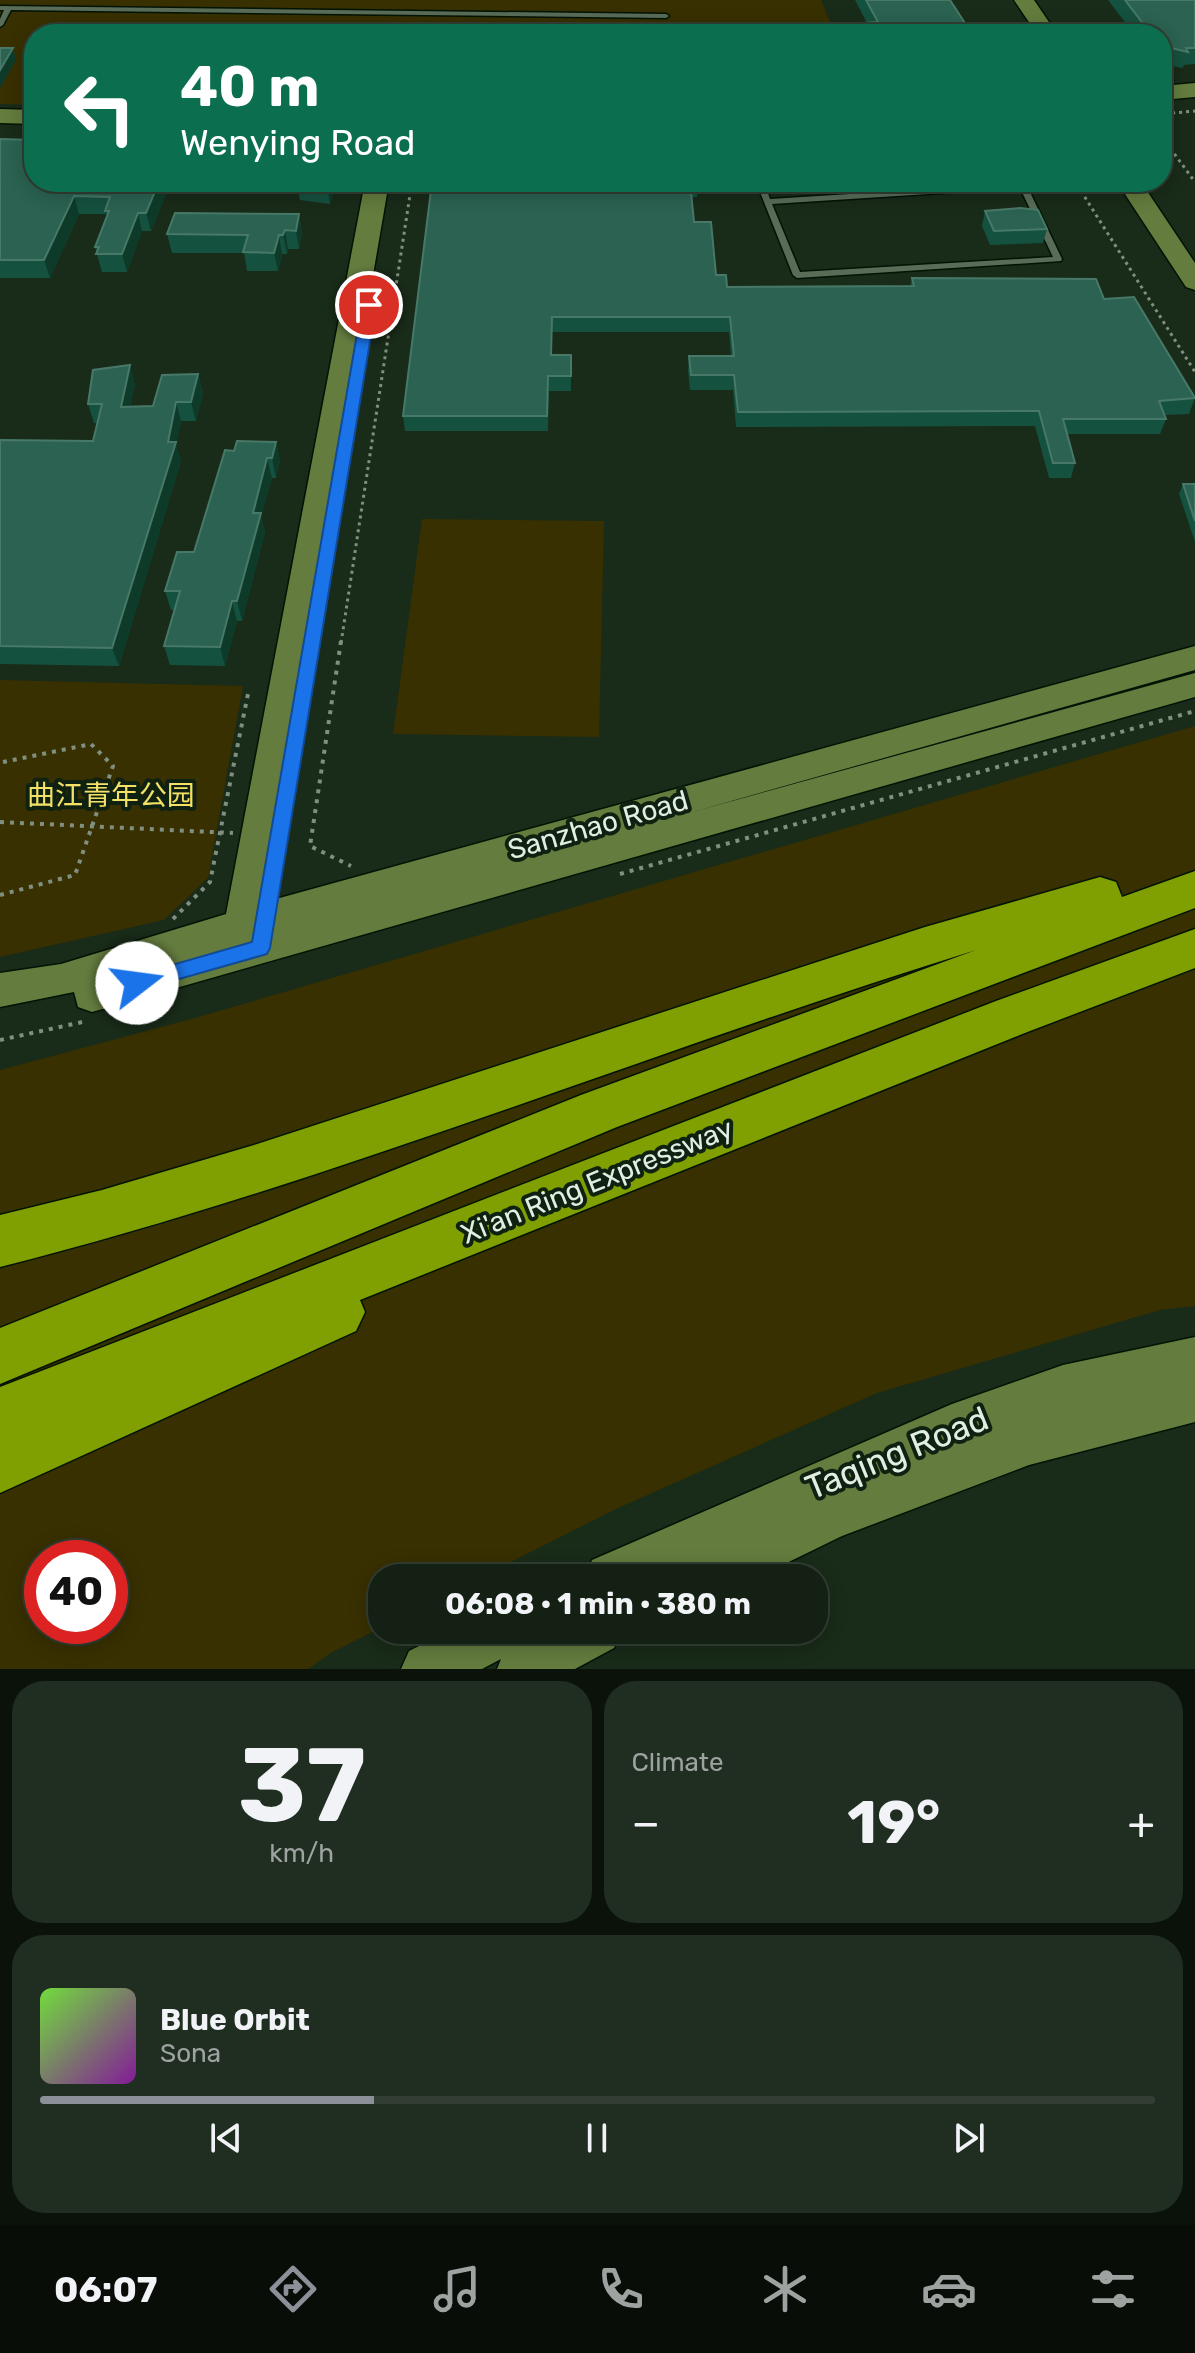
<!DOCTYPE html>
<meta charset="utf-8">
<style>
body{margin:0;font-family:Rubik,"Noto Sans SC",sans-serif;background:#202d21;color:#f1f3f6;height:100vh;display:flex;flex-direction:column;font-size:30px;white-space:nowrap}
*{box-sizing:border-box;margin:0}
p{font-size:26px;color:#9da3a0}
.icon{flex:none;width:44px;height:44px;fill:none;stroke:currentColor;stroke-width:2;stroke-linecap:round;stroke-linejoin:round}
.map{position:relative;height:1669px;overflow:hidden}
.panel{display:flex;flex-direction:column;gap:12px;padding:12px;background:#0a120a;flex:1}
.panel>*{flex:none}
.top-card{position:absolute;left:24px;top:24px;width:1148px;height:168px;border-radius:32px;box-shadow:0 4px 20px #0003,0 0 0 2px #323e33;background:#0b6e4f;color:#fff;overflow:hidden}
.speed{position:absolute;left:24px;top:1540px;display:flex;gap:16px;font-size:40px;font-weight:700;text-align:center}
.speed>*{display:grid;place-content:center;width:104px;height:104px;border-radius:50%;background:#132013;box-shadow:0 4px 20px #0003,0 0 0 2px #323e33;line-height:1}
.speed .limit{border:12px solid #d22;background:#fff;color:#111}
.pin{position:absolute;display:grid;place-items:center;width:68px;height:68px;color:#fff;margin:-34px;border:4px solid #fff;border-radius:50%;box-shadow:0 2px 8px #0007}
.me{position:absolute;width:88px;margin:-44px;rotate:75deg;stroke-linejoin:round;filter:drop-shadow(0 0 6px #0008)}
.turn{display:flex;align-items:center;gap:28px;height:168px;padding:0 24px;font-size:36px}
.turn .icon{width:104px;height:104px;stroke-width:2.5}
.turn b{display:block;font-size:56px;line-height:68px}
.big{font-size:60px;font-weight:700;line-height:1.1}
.panel .widget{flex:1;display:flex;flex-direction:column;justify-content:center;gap:12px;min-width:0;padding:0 28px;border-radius:32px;background:#202d21}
.panel .dial{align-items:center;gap:0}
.dial b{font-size:104px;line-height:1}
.song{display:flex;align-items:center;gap:24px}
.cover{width:96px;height:96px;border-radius:12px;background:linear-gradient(135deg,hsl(100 70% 55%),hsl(290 70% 35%))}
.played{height:8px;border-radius:4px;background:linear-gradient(90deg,#8c9099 30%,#323e33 30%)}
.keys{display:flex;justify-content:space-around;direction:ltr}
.heat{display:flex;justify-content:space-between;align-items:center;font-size:44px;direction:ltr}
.panel .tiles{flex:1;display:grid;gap:12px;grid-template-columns:1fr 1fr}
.widget:last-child{grid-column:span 2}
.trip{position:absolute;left:368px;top:1564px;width:460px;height:80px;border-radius:32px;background:#132013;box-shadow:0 4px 20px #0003,0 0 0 2px #323e33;font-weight:700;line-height:80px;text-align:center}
.dock{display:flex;height:128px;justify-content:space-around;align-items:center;background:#080d08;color:#9da3a0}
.dock .icon{width:56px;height:56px}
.dock .selected{color:#8c9099}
.dock b{font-size:36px;color:#f1f3f6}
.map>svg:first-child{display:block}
.green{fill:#383000;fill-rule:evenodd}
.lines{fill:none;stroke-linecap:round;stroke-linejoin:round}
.lane-casing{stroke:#031304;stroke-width:3}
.secondary-casing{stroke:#031304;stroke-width:3}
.highway-casing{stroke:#031304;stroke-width:3}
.path-far1{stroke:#808f80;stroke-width:3;stroke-dasharray:3 4;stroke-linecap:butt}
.path{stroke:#808f80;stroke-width:4;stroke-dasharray:4 6;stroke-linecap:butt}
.lane{fill:#586c58;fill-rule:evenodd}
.secondary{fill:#647c3e;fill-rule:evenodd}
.highway{fill:#80a002;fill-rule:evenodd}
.wall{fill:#15513f}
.shaded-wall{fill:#0e3b29}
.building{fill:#2b6251;stroke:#487868;stroke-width:2}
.route{fill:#1a73e8;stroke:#114b97;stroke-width:2}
.labels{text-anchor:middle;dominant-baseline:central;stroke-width:8;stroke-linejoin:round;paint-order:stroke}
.park-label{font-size:28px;fill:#f3e066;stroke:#0f2110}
.street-label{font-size:28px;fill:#e2eee2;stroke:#0f2110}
.near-street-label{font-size:34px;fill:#e2eee2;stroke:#0f2110}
</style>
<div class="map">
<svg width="1195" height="1669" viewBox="0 0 1195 1669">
<rect width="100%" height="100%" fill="#192b19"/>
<path class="green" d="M0 0H821L835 34H34V105L0 104Z
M422 519 604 521 599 737 393 734Z
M0 680 243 686 208 878 164 920 0 957Z
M1195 726V1306L1160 1310 877 1393 616 1509 479 1578H382V1627L331 1653 308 1669H0V1070L195 1018ZM42 1558H110V1626H42Z"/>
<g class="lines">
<g class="lane-casing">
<path id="lane" d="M0 6 666 14 669 16 666 18 11 10 3 25 0 27V19L4 10H0Z
M756 182H764L770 199 1043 182H1084L1080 184 1028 188 1062 259 1061 261 797 278 793 275ZM1020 188 1053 257 800 272 772 204Z"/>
</g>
<g class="secondary-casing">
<path id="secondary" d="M1014 0H1034L1057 34H1037Z
M1195 83V97L1162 100V86Z
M0 109 34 110V124L0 123Z
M365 182H389L265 902 1195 646V670L689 813 1195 673V697L92 1012 78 1007 74 992 0 1007V973L61 964 226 914Z
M1117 182H1141L1195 263V290L1186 287Z
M1195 1337V1422L1029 1465 842 1536 756 1578H677L679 1573 668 1578H585L592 1560 952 1404 1063 1365Z
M451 1630H530L527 1639 544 1630H621L614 1648 575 1669H497L501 1659 482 1669H401L409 1651Z"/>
</g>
<g class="highway-casing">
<path id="highway" d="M1195 871V908L617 1127 0 1384V1328L581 1095 976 950C650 1051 332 1183 0 1267V1215L102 1190 254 1145 925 927 1100 877 1116 882 1122 897Z
M1195 929V968L1030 1031 360 1300 365 1312 356 1331 0 1493V1387L996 1001Z"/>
</g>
<path class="path-far1" d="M1162 123 1173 113 1195 111
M1162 137 1195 182
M1081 191 1195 372
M341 643 412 182"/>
<path class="path" d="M341 641 310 846 351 866
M0 822 233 833
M620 874 1195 711
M0 895 75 875 113 766 91 744 3 762
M173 919 210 882 249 689
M0 1040 87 1021"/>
<use href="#lane" class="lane"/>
<use href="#secondary" class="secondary"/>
<use href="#highway" class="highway"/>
</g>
<path class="wall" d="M855 0H929L972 34H863L865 23H867Z
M1108 0H1195V64L1184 65 1183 68 1162 64V34H1134Z
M0 139 34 182H336L330 204 300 200 297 186 170 184 151 231H142L127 272H102L95 247 107 217 106 214H79L50 278H0Z
M432 182H698L697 197H692L694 222 716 275 727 287 910 286 912 278 1104 299 1195 398 1189 414 1164 415 1166 419 1160 434H1067L1075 463 1071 478H1049L1035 426 736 427 733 390H690L688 371 689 356H731L729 332H552V355H571V391H549L548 431H405L403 416Z
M985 211 1047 229 1043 243 990 245 982 226Z
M299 214 302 233 299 249H288L287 254H282L278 271H247L244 253H172L167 234Z
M198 374 203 393 196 421H181L176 445 181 461 119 666 0 664V440L93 441 97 423H94L88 404 135 384 130 407 153 406Z
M276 442 280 461 276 478H272L261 516 265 532 242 621H237L225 666 170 665 164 646 174 610H171L165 591 194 552 234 451Z
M1183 484H1195V542L1179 494Z"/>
<path class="shaded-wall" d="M13 48 16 60 0 88V70Z
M159 182H169L170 184 151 231 146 213Z
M329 182H336L330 204 327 186Z
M74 196 79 214 50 278 44 260Z
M138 213 142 231 127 272 122 254Z
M299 214 302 233 299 249 296 231Z
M285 230 288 249 287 254 283 235Z
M279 235 282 254 278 271 274 253Z
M130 365 135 384 127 426 121 407Z
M198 374 203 393 196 421 191 402Z
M176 402 181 421 176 445 181 461 119 666 112 648 168 442Z
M276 442 280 461 276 478 272 458Z
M267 458 272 478 261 516 265 532 242 621 237 601 253 513Z
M232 601 237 621 225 666 220 647Z"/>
<path class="building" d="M866 0H950L972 34H871L865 23 878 22Z
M1125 0H1195V48H1186L1188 52 1162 46V34H1151Z
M0 48H13L0 70Z
M0 139 34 140V182H159L146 213H138L122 254H96L99 247H95L109 211H105L110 197 74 196 44 260H0Z
M297 182H329L327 186Z
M432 182H698H690L694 222H711L716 275H726L727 287 914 286 912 278 1096 279 1104 299 1134 297 1195 398 1159 401 1166 419H1063L1075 463H1053L1039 411 738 412 734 375H691L689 356H734L730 317H552L551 355H571V376H548L547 416H403Z
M1020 208 1038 210 1047 229 994 231 985 211Z
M175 213 299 214 296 231 285 230 283 235H279L274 253 243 252 248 235 167 234Z
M130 365 121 407 153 406 162 375 198 374 191 402H176L168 442H176L112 648 0 646V440L93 441 102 404H88L93 370Z
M237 441 276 442 272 458H267L253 513H261L237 601H232L220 647 164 646 180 591H165L177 552H194L225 450 234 451Z
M1183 484H1195V521Z"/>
<path class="route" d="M369 301 376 305 270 948 267 954 260 956 137 991 130 989 127 983 130 977 252 942 362 305Z"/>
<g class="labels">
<g class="park-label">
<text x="111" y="795">曲江青年公园</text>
</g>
<g class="street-label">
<text transform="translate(598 825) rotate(-16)">Sanzhao Road</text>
<text transform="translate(597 1181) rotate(-22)">Xi'an Ring Expressway</text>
</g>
<g class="near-street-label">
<text transform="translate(897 1453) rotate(-22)">Taqing Road</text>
</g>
</g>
</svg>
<div class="speed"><div class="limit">40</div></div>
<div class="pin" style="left:369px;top:305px;background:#d93025"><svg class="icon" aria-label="arrive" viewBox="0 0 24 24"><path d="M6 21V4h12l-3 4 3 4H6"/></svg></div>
<svg class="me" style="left:137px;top:983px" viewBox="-20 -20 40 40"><circle r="19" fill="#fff"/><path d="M0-13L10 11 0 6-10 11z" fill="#1a73e8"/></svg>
<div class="trip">06:08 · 1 min · 380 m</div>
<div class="top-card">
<div class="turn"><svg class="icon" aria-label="left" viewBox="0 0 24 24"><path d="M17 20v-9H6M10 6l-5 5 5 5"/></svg><div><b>40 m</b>Wenying Road</div></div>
</div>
</div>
<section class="panel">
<div class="tiles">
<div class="widget dial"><b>37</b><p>km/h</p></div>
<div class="widget"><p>Climate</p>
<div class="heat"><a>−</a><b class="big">19°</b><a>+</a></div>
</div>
<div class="widget">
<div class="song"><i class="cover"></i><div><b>Blue Orbit</b><p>Sona</p></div></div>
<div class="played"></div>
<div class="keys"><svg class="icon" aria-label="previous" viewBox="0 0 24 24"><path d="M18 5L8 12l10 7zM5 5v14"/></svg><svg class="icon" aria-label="pause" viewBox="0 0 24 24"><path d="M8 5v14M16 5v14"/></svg><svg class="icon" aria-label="next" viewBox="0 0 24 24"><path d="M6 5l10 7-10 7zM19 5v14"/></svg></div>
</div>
</div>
</section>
<nav class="dock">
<b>06:07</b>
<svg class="icon selected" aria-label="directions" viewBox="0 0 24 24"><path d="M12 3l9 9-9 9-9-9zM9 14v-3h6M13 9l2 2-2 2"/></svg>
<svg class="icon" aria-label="music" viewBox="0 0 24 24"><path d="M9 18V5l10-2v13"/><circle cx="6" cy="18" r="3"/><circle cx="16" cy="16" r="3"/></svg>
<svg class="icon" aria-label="phone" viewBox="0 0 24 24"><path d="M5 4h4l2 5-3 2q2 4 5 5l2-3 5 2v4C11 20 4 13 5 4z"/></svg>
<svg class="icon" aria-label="climate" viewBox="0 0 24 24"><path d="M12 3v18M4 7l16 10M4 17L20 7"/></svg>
<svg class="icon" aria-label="car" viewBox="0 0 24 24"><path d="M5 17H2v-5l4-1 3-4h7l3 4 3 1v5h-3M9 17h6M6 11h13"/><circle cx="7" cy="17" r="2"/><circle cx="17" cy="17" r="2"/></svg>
<svg class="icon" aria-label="filters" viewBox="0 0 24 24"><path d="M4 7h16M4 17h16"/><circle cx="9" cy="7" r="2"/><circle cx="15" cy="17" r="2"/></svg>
</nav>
